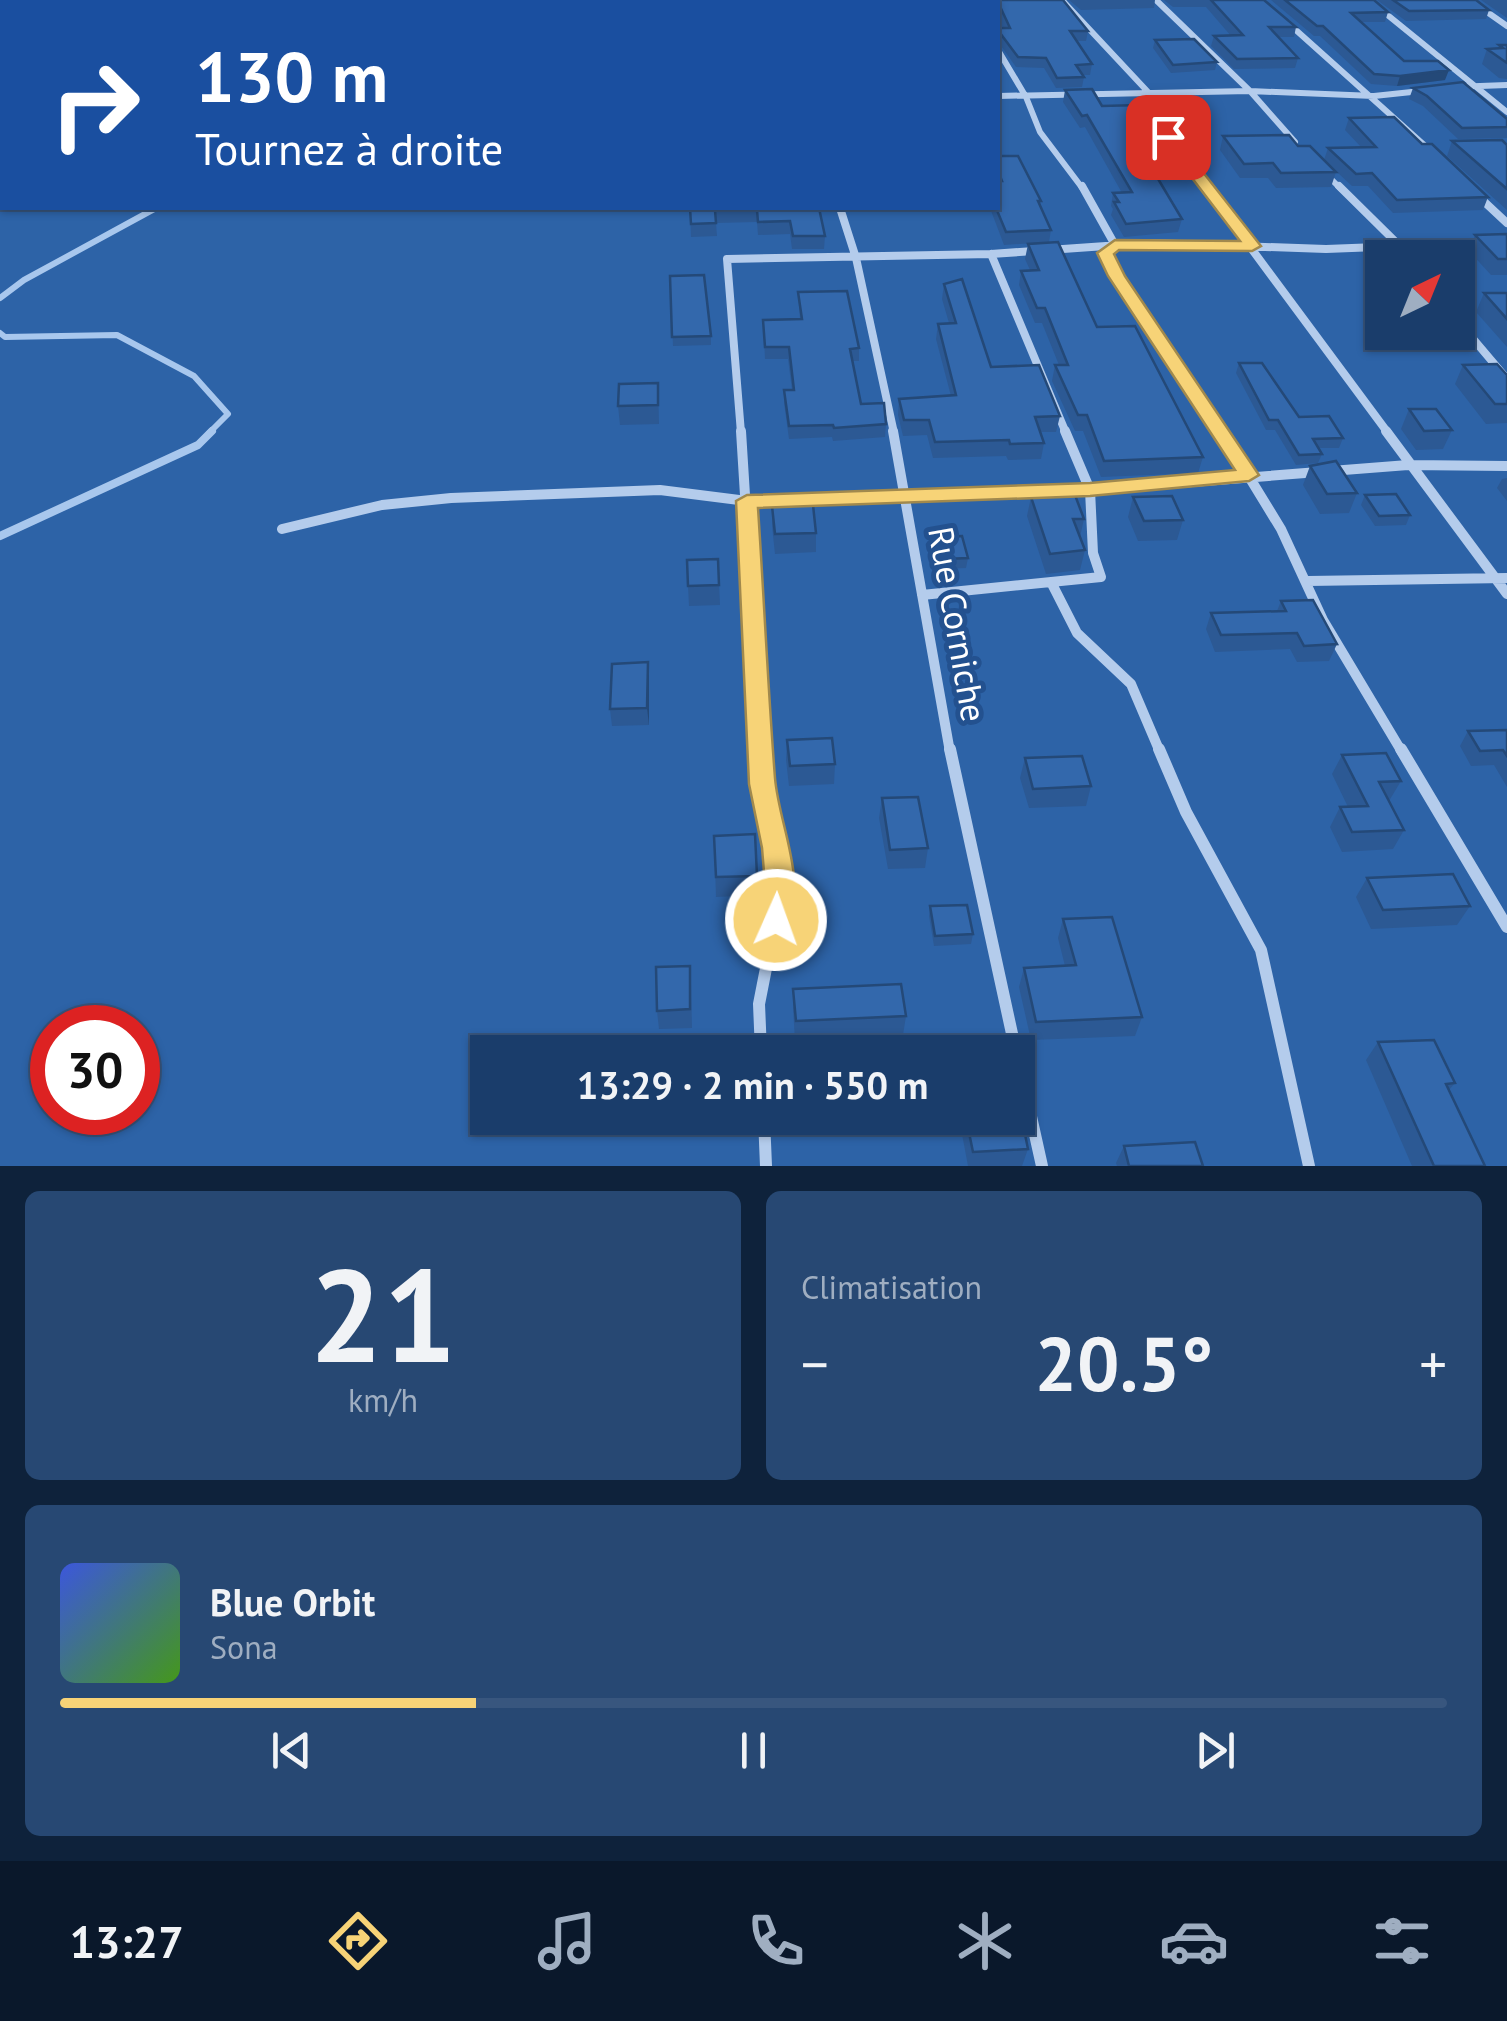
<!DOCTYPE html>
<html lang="fr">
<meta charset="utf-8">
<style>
body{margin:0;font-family:"PT Sans",sans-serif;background:#274873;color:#f1f3f6;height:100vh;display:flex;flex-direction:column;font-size:38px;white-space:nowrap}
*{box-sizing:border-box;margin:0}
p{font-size:32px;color:#9faec1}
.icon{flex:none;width:55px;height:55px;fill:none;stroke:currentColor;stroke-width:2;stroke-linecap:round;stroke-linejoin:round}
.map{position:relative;height:1166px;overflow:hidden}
.sheet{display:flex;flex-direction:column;gap:25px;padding:25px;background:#0e223b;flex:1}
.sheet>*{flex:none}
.guide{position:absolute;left:0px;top:0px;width:1000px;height:210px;box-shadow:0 2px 8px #0004,0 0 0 2px #38567e;background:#1a4fa0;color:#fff;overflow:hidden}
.needle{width:65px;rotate:43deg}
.fabs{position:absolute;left:1365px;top:240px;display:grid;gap:20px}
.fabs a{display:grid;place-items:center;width:110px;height:110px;border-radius:0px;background:#1a3d6b;box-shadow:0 2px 8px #0004,0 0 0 2px #38567e;font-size:50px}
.speed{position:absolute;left:30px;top:1005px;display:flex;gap:20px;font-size:50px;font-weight:700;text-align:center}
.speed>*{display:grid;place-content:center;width:130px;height:130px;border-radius:50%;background:#1a3d6b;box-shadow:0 2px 8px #0004,0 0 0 2px #38567e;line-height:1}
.speed .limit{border:15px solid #d22;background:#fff;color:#111}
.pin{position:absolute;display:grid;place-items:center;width:85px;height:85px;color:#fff;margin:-42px;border-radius:20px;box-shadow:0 5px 15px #0006}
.me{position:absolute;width:110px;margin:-55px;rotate:2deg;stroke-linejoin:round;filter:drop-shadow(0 0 8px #0008)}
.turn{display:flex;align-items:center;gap:35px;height:210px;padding:0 30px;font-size:45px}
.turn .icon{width:130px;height:130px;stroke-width:2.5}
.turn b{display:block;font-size:70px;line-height:85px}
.big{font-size:75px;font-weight:700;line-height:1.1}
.sheet .tile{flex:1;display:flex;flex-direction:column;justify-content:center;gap:15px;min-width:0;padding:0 35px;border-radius:15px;background:#274873}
.sheet .dial{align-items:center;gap:0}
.dial b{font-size:130px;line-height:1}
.song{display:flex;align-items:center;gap:30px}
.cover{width:120px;height:120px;border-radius:15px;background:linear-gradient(135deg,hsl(230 70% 55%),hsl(100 70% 35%))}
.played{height:10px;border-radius:5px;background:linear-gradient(90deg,#f7d377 30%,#38567e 30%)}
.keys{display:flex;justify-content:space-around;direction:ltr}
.heat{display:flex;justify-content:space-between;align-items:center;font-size:55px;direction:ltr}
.sheet .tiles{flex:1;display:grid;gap:25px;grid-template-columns:1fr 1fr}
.tile:last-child{grid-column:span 2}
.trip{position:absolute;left:470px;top:1035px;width:565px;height:100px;border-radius:0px;background:#1a3d6b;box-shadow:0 2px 8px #0004,0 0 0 2px #38567e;font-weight:700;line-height:100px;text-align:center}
.tabs{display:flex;height:160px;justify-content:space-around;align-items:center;background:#0a182b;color:#9faec1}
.tabs .icon{width:70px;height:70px}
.tabs .active{color:#f7d377}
.tabs b{font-size:45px;color:#f1f3f6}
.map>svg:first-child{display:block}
.green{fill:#2d63a7;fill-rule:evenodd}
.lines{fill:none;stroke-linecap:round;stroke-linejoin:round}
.stream-far2{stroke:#a8c7ed;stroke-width:5}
.stream-far1{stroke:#a8c7ed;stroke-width:6}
.stream{stroke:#a8c7ed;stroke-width:8}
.street-far3{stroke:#b4ccec;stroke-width:6}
.street-far2{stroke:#b4ccec;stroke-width:8}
.street-far1{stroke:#b4ccec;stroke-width:10}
.street{stroke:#b4ccec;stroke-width:12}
.wall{fill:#2c5994}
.shaded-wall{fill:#244978}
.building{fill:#3368ac;stroke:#244978;stroke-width:2.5}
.route{fill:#f7d377;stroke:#a1894d;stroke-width:2.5}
.labels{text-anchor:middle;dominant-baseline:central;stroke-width:10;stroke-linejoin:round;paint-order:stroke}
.street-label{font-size:35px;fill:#fff;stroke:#23518f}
</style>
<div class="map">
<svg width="1507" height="1166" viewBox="0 0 1507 1166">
<rect width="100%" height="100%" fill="#23518f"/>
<path class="green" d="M0 0H1507V1166H0ZM2 2H998V208H2ZM1382 258H1458V332H1382ZM52 1028H138V1112H52ZM488 1052H1018V1118H488Z"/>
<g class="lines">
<path class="stream-far2" d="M415 0 436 2"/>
<path class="stream-far1" d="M193 208H222
M0 298 24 280 156 208
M0 333 5 337 117 335 194 376 228 414 209 433"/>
<path class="stream" d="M0 536 198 445 212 431"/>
<path class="street-far3" d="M1062 0 1148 92 1153 115 1206 189
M1156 0 1250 91 1295 142
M1369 0 1507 112
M1470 0 1507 26
M1288 23 1432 152
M998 50 1026 97 1040 132 1083 189
M1453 87 1507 85
M998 96 1250 91 1374 96 1421 91
M1324 172 1341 189"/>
<path class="street-far2" d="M1082 186 1115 245 1106 253 1116 276 1223 433
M1205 186 1388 433
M1339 186 1412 258
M1477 195 1507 223
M840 208 856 258 894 433
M991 254 1066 433
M1458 321 1507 379
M741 433 727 259 991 254 1149 243 1326 249 1507 242"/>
<path class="street-far1" d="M741 431 761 752
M893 431 950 752
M1221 431 1281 529 1323 620 1402 752
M1386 431 1507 594
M282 529 382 505 451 498 660 490 747 501 1090 490 1408 465 1507 466
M1308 581 1507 578
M1051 582 1077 633 1131 684 1160 752
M922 595 1101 577 1093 553 1090 490 1065 431"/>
<path class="street" d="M950 749 1016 1052
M1159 749 1186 812 1261 950 1309 1166
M1401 749 1507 927
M761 1052 759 1004 780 897 761 749
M1018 1058 1042 1166
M764 1118 766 1166"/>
</g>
<path class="wall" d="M748 0H868V2H748Z
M988 0H1063L1088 31 1086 41H1076L1092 64 1090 75H1083L1084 77 1082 87 1056 88 1044 68 1016 67 999 43 998 45V28H1003L998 17V2H990Z
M1069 0H1155L1154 8 1081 10Z
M1164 0H1264L1296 27 1294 37H1278L1298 58 1295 68 1234 69 1211 46 1214 36H1231L1206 7H1173Z
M1271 0H1374L1388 12 1385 22H1361L1404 61 1445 80 1397 86 1371 84 1320 36H1314Z
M1377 0H1476L1489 10 1486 19 1406 21Z
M1481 0H1507V18Z
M1155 40 1217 62 1215 70 1171 73 1153 48Z
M1499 45H1507V79L1499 78 1482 64 1487 49 1498 48Z
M998 50 1002 57 1000 68H998Z
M1413 88 1507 119V138L1458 139 1423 106 1409 99Z
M1065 90 1156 130 1154 142H1147L1157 156 1154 169H1152L1182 219 1178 232 1124 237 1111 215 1113 209 1111 206 1113 193H1122L1085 127 1080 128 1063 102Z
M1349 118 1422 144 1488 197 1483 210 1393 213 1368 186H1352L1324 160 1328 148 1361 147 1345 130Z
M1223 136 1298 146 1336 172 1331 187 1276 188 1268 178H1240L1220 150Z
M1452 141 1507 145V210L1447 156Z
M998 156 1041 201 1040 206 1051 230 1049 242 1004 245 990 208H998Z
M690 208H819L825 236 824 249H792L790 234 758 235 757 222 716 223 717 236 691 237Z
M1507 234V275H1491L1469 251 1475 235Z
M1028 244 1203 457 1198 473 1101 477 1083 431H1075L1052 381 1055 365H1059L1042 323H1035L1019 285 1021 271 1030 270 1025 259Z
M670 276 711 336V345L673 346Z
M944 284 991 367 1060 416 1056 432H1041L1044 443 1041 459 1008 460 1006 456 933 458 927 435 903 436 898 415 899 399 951 396 936 339 938 324 949 323 942 299Z
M798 292 859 348V361H853L861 404 886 424 885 437 833 441 832 437 789 439 784 403V390H792L788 359H765L763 320 800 319Z
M1484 293H1507V347L1476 312Z
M1239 363 1299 417 1343 438 1339 448H1319L1322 454 1318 463 1296 465 1275 430H1266L1236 373Z
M1463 365 1507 375V423L1486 424 1455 384Z
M658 383 659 424 620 425 618 406Z
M1409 409 1452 430 1443 449 1416 450 1401 429Z
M1310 466 1357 493 1349 513 1320 514 1303 485Z
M1507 478V501L1497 488 1502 479Z
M1365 495 1410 515 1406 525 1375 526 1361 505Z
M1031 497 1084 519 1080 537 1085 550 1080 570 1046 574 1027 516Z
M1133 497 1183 520 1177 540 1138 541 1128 517Z
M772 506 816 533V552L775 554 772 526Z
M938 537 968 558 966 568 942 569 937 547Z
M718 559 720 605 689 606 688 586Z
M1281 601 1337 644 1329 661 1297 662 1290 649 1215 652 1206 629 1211 613 1277 611Z
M648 662 649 725 612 726 610 709Z
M1507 730V787L1494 765 1471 766 1460 746 1468 731Z
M787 740 835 764 834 784 789 786 786 760Z
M1342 755 1401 781 1389 801 1404 830 1393 849 1342 852 1330 827 1340 807H1348L1332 774Z
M1025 758 1091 786 1086 806 1029 808 1020 778Z
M882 798 928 848 925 868 888 869 879 818Z
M714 836 757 876V895L716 897Z
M1367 878 1470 906 1457 925 1371 929 1356 897Z
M930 906 973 934 971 944 934 946 929 916Z
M1063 919 1142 1017 1135 1036 1031 1040 1019 987 1024 968 1065 966 1058 938Z
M691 984 692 1028 659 1029 657 1011Z
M793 989 906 1016 903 1035 795 1040 793 1008Z
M1378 1042 1455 1083 1449 1090 1485 1166H1412L1366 1060Z
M959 1118H1018L1028 1149 1022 1166H968Z
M1124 1146 1203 1166H1117L1116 1163Z"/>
<path class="shaded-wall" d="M1449 70 1445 80 1397 86 1400 76Z
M648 662 649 679V725L647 708Z"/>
<path class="building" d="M756 0H868L756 2Z
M995 0H1063L1088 31H1070L1092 64 1076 65 1084 77 1057 78 1046 58 1018 57 1000 33 998 36V28H1010L998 2Z
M1211 0H1264L1296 27H1269L1298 58 1237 59 1214 36 1243 35Z
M1285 0H1374L1388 12 1351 13 1404 61H1438L1449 70 1400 76 1374 74 1323 26H1317Z
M1393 0H1476L1489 10 1409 11Z
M1194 39 1217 62 1173 65 1155 40Z
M1499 45H1507V63L1487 49 1503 48Z
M1463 82 1507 119V127L1462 128 1427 96 1413 88Z
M1092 89 1102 106 1140 105 1156 130H1139L1157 156 1145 157 1182 219 1126 224 1114 202H1119L1113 193 1132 192 1087 115 1082 116 1065 90Z
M1394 117 1422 144H1432L1488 197 1397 200 1372 173 1356 174 1328 148 1376 147 1349 118Z
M1289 135 1298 146H1310L1336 172 1281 173 1273 163 1244 164 1223 136Z
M1502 140 1507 145V189L1452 141Z
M998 156H1018L1041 201H1038L1051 230 1006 232 996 208H998V181H1002L998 171Z
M690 208H819L825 236H793L790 221 758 222 757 210H715L716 223 691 224Z
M1507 234V259H1498L1475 235Z
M1058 242 1097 327 1135 326 1203 457 1104 461 1087 415H1078L1055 365H1068L1045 308H1037L1021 271 1039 270 1028 244Z
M704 275 711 336 672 337 670 276Z
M962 279 991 367 1039 365 1060 416 1035 417 1044 443 1010 444 1009 440 935 442 929 420H904L899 399 956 395 938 324 956 323 944 284Z
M847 291 859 348 850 349 861 404 884 403 886 424 834 428 833 425 789 426 784 390H794L789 347H765L763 320 802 319 798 292Z
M1484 293H1507V319Z
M1239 363H1262L1299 417 1329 416 1343 438 1313 439 1322 454 1299 455 1278 420H1269Z
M1497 364 1507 375V404H1495L1463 365Z
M658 383V405L618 406 619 384Z
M1409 409H1436L1452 430 1424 431Z
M1336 461 1357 493 1327 494 1310 466Z
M1396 494 1410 515 1379 516 1365 495Z
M1075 495 1084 519H1073L1085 550 1050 554 1031 497Z
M1172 496 1183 520 1144 521 1133 497Z
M813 505 816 533 775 534 772 506Z
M962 536 968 558 944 559 938 537Z
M718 559 719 585 688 586 687 560Z
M1313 600 1337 644 1304 646 1297 633 1221 635 1211 613 1286 611 1281 601Z
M648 662 647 708 610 709 612 664Z
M1507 730V756L1503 750 1480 751 1468 731Z
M832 738 835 764 790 766 787 740Z
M1386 753 1401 781 1379 782 1404 830 1352 832 1340 807 1368 806 1342 755Z
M1082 756 1091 786 1033 789 1025 758Z
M918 797 928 848 890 850 882 798Z
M755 834 757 876 716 877 714 836Z
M1453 874 1470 906 1383 910 1367 878Z
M967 905 973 934 935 936 930 906Z
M1112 917 1142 1017 1036 1022 1024 968 1076 965 1063 919Z
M690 966V1009L657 1011 656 967Z
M901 984 906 1016 796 1021 793 989Z
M1434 1040 1455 1083 1446 1084 1485 1166H1434L1378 1042Z
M1018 1100 1028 1149 973 1152 966 1118H1018Z
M1195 1142 1203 1166H1129L1124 1146Z"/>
<path class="route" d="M1163 134H1173L1261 246 1252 251 1119 250 1114 254 1125 276 1259 475 1249 481 1090 496 758 508C764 598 768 688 775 778 779 826 809 882 786 930L776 933 766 930 761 920 766 897 762 848 749 784 736 501 747 495 1090 483 1235 470 1108 276 1097 253 1115 240 1240 241 1163 140Z"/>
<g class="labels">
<g class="street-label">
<text transform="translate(958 624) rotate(80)">Rue Corniche</text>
</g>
</g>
</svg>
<div class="fabs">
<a><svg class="needle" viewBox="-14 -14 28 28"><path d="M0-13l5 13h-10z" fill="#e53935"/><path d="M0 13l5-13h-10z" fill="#9faec1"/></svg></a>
</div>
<div class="speed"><div class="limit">30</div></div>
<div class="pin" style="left:1168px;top:137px;background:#d93025"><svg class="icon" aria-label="arrive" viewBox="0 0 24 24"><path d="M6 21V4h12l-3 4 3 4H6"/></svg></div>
<svg class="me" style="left:776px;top:920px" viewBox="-20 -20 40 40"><circle r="17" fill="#f7d377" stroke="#fff" stroke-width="3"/><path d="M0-11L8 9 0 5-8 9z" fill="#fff"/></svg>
<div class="trip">13:29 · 2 min · 550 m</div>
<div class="guide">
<div class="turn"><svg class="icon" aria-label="right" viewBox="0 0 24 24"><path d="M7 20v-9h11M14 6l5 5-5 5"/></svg><div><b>130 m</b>Tournez à droite</div></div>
</div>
</div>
<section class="sheet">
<div class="tiles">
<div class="tile dial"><b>21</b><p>km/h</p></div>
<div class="tile"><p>Climatisation</p>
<div class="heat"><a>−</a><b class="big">20.5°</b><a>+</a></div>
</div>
<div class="tile">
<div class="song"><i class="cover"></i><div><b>Blue Orbit</b><p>Sona</p></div></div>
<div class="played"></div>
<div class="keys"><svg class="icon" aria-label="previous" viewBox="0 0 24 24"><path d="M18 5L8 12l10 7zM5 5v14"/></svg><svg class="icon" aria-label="pause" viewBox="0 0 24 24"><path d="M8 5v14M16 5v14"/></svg><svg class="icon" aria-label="next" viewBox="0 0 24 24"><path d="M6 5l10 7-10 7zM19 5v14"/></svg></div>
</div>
</div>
</section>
<nav class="tabs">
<b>13:27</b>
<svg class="icon active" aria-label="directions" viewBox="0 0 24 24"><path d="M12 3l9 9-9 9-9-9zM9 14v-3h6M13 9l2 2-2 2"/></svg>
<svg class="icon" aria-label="music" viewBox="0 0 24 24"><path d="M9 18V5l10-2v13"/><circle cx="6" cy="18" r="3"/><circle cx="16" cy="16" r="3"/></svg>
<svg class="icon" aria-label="phone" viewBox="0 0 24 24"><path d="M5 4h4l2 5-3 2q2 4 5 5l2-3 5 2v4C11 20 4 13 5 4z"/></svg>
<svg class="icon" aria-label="climate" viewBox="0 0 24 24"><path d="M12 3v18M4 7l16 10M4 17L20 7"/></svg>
<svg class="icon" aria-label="car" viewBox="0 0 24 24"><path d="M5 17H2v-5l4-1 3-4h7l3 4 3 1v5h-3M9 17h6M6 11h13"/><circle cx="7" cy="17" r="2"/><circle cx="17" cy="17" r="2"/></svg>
<svg class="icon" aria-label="filters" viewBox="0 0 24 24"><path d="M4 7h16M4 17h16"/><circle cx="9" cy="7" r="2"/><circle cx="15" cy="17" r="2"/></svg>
</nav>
